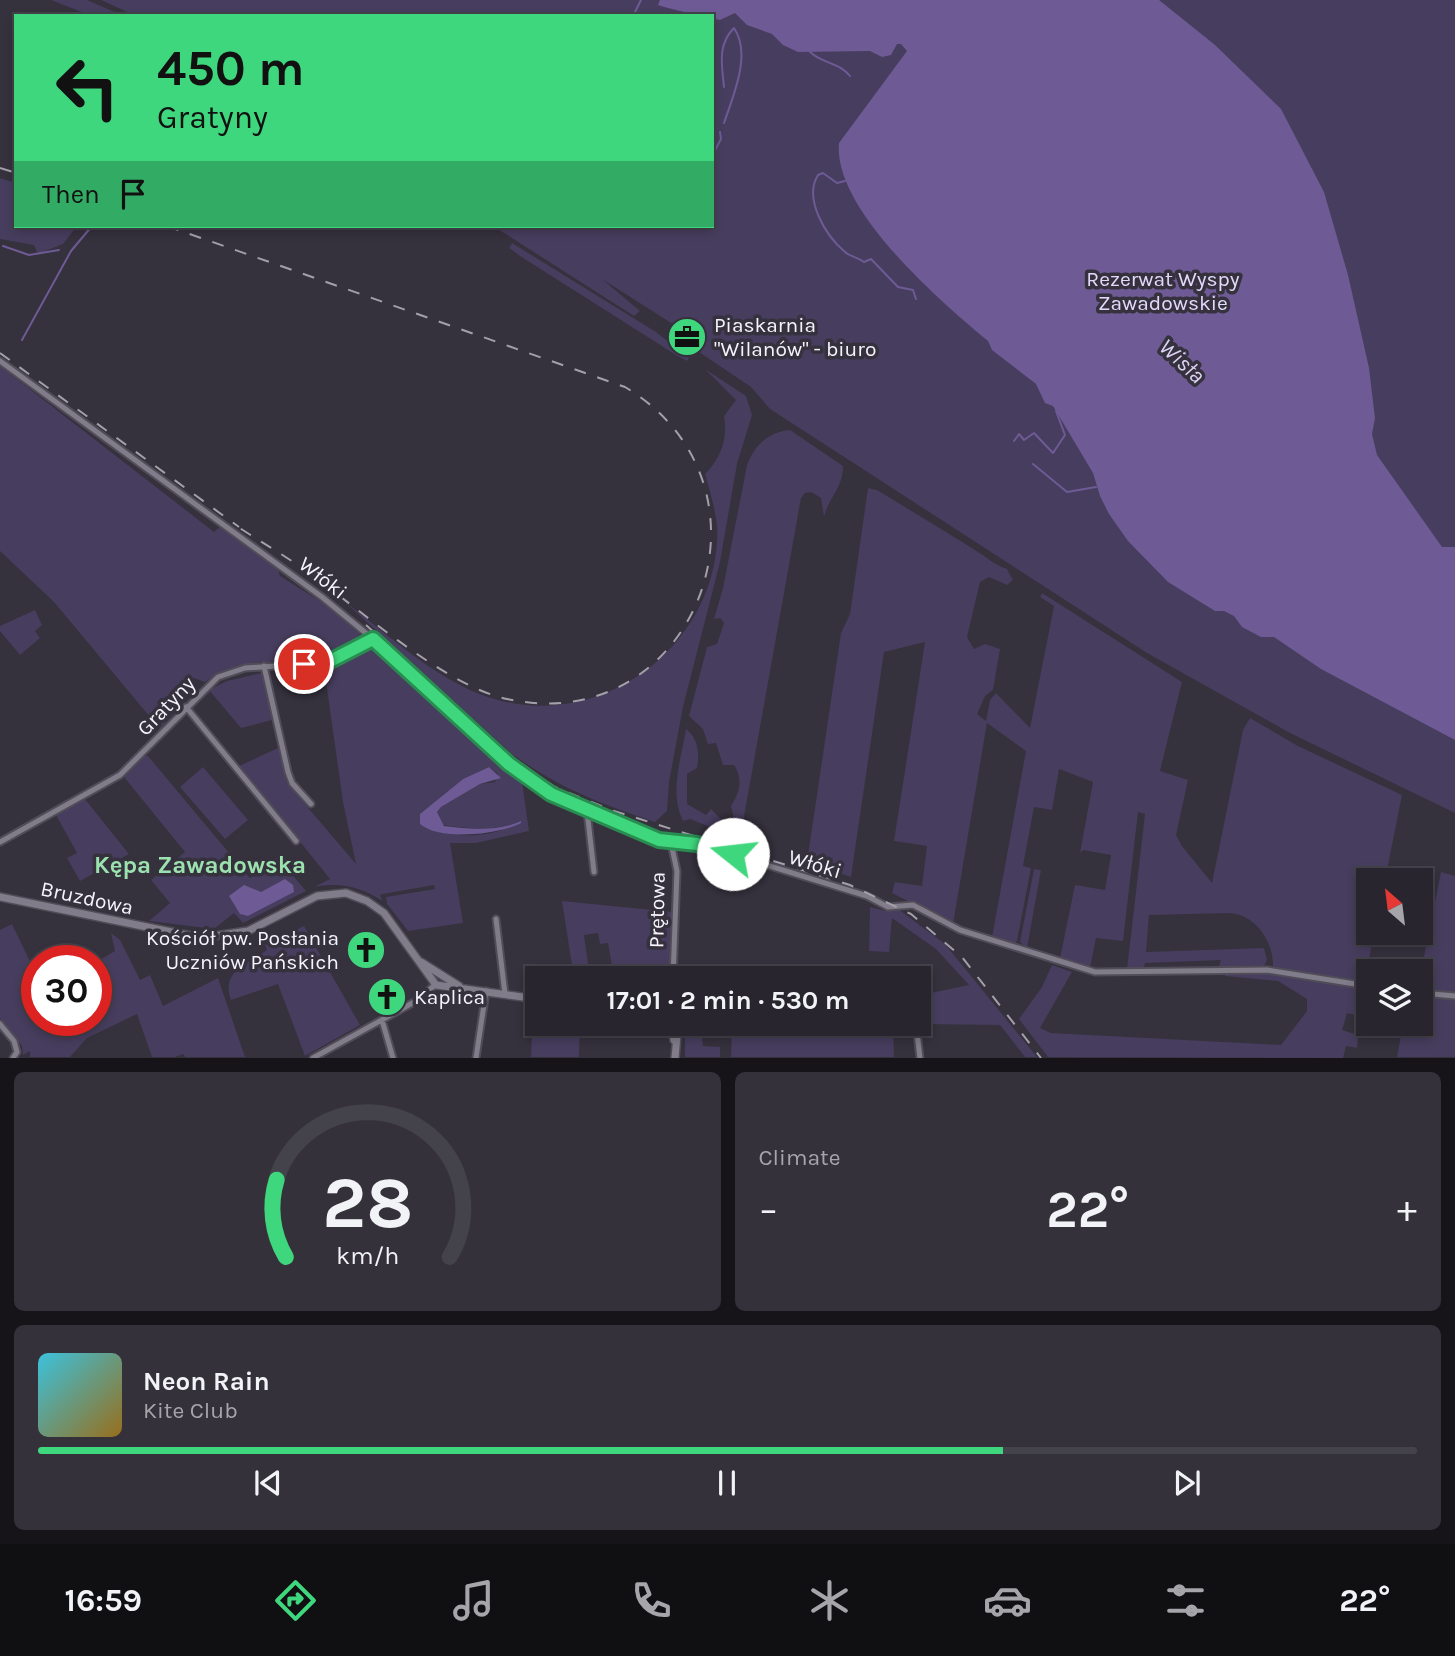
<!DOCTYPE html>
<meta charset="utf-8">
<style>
body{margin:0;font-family:Karla,sans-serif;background:#34313a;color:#f1f3f6;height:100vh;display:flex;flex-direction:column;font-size:26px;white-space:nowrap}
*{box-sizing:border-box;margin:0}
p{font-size:23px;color:#a5a5aa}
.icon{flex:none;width:38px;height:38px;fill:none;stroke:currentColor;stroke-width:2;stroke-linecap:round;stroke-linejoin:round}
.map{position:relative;height:1058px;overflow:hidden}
.drawer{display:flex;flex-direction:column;gap:14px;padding:14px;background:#161419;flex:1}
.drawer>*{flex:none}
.guide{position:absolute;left:14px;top:14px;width:700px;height:214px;border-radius:0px;box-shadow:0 4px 10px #0003,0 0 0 2px #44424a;background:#3fd77d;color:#111;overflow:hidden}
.needle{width:46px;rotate:332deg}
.fabs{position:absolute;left:1356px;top:868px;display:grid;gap:14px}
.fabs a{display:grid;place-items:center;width:77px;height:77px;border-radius:0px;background:#28252e;box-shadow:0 4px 10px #0003,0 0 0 2px #44424a;font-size:35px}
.speed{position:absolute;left:21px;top:945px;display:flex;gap:14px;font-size:35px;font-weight:700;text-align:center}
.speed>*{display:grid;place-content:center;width:91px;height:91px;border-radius:50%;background:#28252e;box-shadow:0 4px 10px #0003,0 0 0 2px #44424a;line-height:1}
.speed .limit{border:10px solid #d22;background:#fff;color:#111}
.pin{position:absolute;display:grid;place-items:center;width:60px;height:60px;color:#fff;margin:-30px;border:4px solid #fff;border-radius:50%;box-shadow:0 2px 7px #0007}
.me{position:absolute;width:77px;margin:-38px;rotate:286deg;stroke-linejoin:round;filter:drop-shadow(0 0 5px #0008)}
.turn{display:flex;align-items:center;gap:24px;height:147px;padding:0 28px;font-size:32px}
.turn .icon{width:91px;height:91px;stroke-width:2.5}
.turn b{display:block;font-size:49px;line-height:60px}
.then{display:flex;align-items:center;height:66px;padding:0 28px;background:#0003;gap:14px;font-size:26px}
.big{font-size:52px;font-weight:700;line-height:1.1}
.drawer .tile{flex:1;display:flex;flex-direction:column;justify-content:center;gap:10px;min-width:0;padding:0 24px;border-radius:10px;background:#34313a}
.drawer .dial{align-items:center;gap:0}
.dial svg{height:182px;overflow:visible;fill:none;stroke:#44424a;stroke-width:7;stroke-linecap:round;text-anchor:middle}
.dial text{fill:#f1f3f6;stroke:none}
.song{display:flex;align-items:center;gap:21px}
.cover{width:84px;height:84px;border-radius:10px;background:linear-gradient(135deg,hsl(190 70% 55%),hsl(40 70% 35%))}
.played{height:7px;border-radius:4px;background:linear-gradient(90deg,#3fd77d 70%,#44424a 70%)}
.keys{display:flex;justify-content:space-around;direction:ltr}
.heat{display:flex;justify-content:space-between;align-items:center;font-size:38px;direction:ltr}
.drawer .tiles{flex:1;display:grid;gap:14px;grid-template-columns:1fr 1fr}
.tile:last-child{grid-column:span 2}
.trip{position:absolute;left:525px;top:966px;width:406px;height:70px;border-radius:0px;background:#28252e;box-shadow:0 4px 10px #0003,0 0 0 2px #44424a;font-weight:700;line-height:70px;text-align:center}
.tabs{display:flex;height:112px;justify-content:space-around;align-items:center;background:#100f12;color:#a5a5aa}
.tabs .icon{width:49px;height:49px}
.tabs .current{color:#3fd77d}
.tabs b{font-size:32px;color:#f1f3f6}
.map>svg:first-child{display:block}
.green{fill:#473d5e;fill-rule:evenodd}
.water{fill:#6e5a95}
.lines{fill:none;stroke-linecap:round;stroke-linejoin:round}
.stream{stroke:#6e5a95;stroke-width:2}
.building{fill:#606c63}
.minor-casing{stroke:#504d58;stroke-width:9}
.tertiary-casing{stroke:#504d58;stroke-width:10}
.minor{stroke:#807c89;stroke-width:5}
.tertiary{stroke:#807c89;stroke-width:7}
.rail{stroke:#a3a0aa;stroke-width:2;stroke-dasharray:12 12;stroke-linecap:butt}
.route-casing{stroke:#298c51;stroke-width:18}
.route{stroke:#3fd77d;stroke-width:12}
.labels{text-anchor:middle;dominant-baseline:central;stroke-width:7;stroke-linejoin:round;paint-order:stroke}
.park-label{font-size:21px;fill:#e3d9fc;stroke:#35313d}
.poi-label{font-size:21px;fill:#f5f3fb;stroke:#35313d;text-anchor:start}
.street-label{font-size:21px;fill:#f5f3fb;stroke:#35313d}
.water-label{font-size:23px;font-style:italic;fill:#dcd2f5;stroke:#35313d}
.quarter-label{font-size:24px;font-weight:bold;fill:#9be2af;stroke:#35313d}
</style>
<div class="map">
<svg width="1455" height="1058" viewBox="0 0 1455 1058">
<rect width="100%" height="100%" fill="#35313d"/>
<path class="green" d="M51 0H87L124 16H92Z
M101 0H1455V813L1290 733 1147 653 770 409 751 387 696 350 701 342 602 279 640 311 634 316 493 226H712V16H136Z
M0 178 16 183V226H77L63 244 38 254 34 245 0 239Z
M512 243 656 332 689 358 687 361 676 355 520 256 509 248Z
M0 366 214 532 221 526 277 566 280 576 331 608 522 782 529 831 476 843H450L463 923 408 931 387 904 386 897 435 889 434 885 383 894 380 895 383 901C359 887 342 882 314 887L330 879 239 766 278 748 287 783 356 864 343 802 323 660C285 663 237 656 205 682L194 678 176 697V710L160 729 54 602 0 551ZM489 767 498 774 495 782 480 784 441 807 437 812 443 825C470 829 496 832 520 821 495 839 452 839 424 827L420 814 463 779Z
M705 369 746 396 752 415 737 464 720 562 683 707 669 782 667 811 655 822C603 805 557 787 512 754L345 602C392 637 443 687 502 701 605 726 710 648 717 542 719 519 711 496 705 474 721 458 728 439 724 416L736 400Z
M790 430 843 466C843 488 829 497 824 517L821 498 811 492 805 493 801 498 740 839 690 819 683 821C669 793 681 759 686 729 698 738 700 754 697 768L687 774V804L706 815 711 809 725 823 734 819 731 806C740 792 743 779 734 765H723L716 743 708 744 703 729 689 716 707 647 717 644 724 623 720 618 714 619 723 588 747 465C755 445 768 432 790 430Z
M868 488 877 490C910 510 943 530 975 550 987 557 994 565 1007 569L1013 580 1007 585 989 577 980 582 967 637 974 649 985 644 1000 649 993 690 985 696 977 714 986 721 990 700 996 693 1030 728 1054 606 1040 597 1042 593 1182 682 1160 771 1188 780 1176 835 1182 846 1212 883 1243 730 1250 718 1298 746 1402 795 1385 880H1368V933H1374L1365 981 1273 968C1274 943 1257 916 1231 913L1149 915 1146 952 1264 948 1267 960 1264 966H1219L1221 960 1145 963 1144 967 1127 969 1145 814 1138 812 1123 941 1096 938 1090 968 1060 958 1075 885 1105 890 1111 855 1083 850 1080 853 1093 782 1059 769 1052 810 1034 807 1023 866 1031 868 1017 941 1015 943 992 937 1026 751 987 723 953 924 892 893 895 882 922 886 927 846 894 841 925 642 884 652 851 877 807 862 841 633 850 614Z
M35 610 42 625 35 631 40 638 20 655 0 631V626Z
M262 673 272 720 241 728 209 690 227 681Z
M144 756H148L250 878 277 857 306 891 243 923 234 913 214 929 149 921 170 903 151 880 185 852 124 777Z
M203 767 248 820 225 839 180 787Z
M85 799 129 854 80 881 67 858 77 853 56 815Z
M1034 869 1041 870 1027 948 1020 942Z
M1441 872 1455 876V992L1421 989V971Z
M562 901 673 912 669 978H633L632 964 612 966 608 943 600 944 598 933 584 935 590 978H574Z
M870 907 886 911 898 909 945 944 1037 1057H1025L1000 1025 921 1024 926 994 969 985 936 949 892 918 889 952 869 951Z
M12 924 37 976V1020H96V962L115 951 111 933 120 940 140 980 150 975 163 1006 218 978 245 1057H185L183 1054 175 1057H152L137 1014 87 1038 70 1057H30V1051L23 1055 22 1046 0 1018V930Z
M304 926 360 1025 305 1056 278 984 231 1000C221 971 245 965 267 950L265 945Z
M1052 965 1072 972 1040 1028 1051 1033 1281 1045 1307 1011V999L1278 981 1225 976 1224 971C1269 971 1312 979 1356 986L1360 1016 1347 1013 1342 1030 1358 1035 1357 1048 1346 1046 1343 1058 1048 1057 1019 1019 1042 987Z
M1421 996 1455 999V1057H1397L1403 1024H1421Z
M533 1009H537V1024H580L579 1057H531Z
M689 1024H700L703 1046 720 1047V1057H685V1028Z
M732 1024 893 1025 894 1057H731Z"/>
<path class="water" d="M660 0H1159L1215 45 1281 109 1324 192 1348 275 1369 368 1375 418 1372 434 1377 455 1442 547H1455V740L1321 669 1274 637H1261L1242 627 1234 616 1224 611H1215L1168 582 1128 541 1109 514 1100 496 1093 473 1053 406 1045 403 1036 384 992 350 988 341C941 302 833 209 839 143L907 51 901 44H897L891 55 882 57 870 51 798 52 783 45 772 34 747 25 735 13 720 20C702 15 679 12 658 5Z
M489 767 501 778 480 784 441 807 437 812 444 826C470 829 496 832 521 821V823C499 835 439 841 420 824V814L463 779Z
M285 879 293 885 294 892 248 916 240 914 229 896 244 885 261 892Z"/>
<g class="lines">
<path class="stream" d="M633 16 641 0
M810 52C823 64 839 62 850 76
M724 123C733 96 752 54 734 28 717 45 722 65 724 87
M712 156 721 139 720 132
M845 181 837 183 823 173 818 175C803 199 826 236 845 252 851 257 857 257 864 262L871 259 898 287 913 290 916 299
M3 246 29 255 59 250
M22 340 71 251 92 226
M1014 441 1019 434 1024 440 1034 433 1053 453 1065 435 1056 411
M1033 464 1067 492 1096 487"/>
</g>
<path class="building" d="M362 932 371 947 375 945 379 952 375 955 379 961 364 969 361 962 357 965 353 957 357 954 349 940Z"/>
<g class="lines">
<g class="minor-casing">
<path id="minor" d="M0 361 322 597 373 639 509 764 551 794 659 840 702 845 867 896 888 907 913 905 960 930 1095 972 1267 970 1368 986
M264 666 288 772 292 783 311 804
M186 707 296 841
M587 811 594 872
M0 842 120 775 218 677 245 668 323 663 373 639
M671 843 677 871 673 978
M496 919 505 994
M1421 993 1455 996
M382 1020 393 1058
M0 1024 14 1041 17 1052 13 1058
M916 1024 920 1058
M313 1058 416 1001 435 985
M476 1058 486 991"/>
</g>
<g class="tertiary-casing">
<path id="tertiary" d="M0 897 201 938 248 931 317 896 346 893 367 901 384 913 436 985 537 999
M421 962 459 986
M672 1024 674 1040
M675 1058 678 1024"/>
</g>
<use href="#minor" class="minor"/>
<use href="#tertiary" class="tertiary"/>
<path class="rail" d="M0 168 16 173
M167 226 625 387C792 487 696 740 507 699 446 686 364 613 312 575 286 556 259 541 232 523
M0 353 239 527
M366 625 515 760 555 787 611 810 850 885 911 914 962 957 1041 1058"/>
</g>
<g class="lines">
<g class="route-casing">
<path id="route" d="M304 664 332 660 373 639 509 764 551 794 659 840 697 844 733 854"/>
</g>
<use href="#route" class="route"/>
</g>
<defs>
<g id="office-disc" transform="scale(2.0125)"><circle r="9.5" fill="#3fd77d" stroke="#35313d"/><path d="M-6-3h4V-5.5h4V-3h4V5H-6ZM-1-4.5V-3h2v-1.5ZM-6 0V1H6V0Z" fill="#111"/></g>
<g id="church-disc" transform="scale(2.0125)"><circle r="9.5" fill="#3fd77d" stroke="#35313d"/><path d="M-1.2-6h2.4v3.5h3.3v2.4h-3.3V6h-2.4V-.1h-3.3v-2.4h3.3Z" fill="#111"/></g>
</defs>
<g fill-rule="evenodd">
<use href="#office-disc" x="687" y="337"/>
<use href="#church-disc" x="366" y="950"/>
<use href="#church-disc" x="387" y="997"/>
</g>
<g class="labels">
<g class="park-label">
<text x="1163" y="279">Rezerwat Wyspy<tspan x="1163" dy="24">Zawadowskie</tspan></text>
</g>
<g class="poi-label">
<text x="714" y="325">Piaskarnia<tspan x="714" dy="24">"Wilanów" - biuro</tspan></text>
<text x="339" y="938" text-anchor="end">Kościół pw. Posłania<tspan x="339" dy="24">Uczniów Pańskich</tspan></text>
<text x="414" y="997">Kaplica</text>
</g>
<g class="street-label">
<text transform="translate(323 578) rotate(38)">Włóki</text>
<text transform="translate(166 706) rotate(-46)">Gratyny</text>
<text transform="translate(815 864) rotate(17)">Włóki</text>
<text transform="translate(87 898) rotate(12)">Bruzdowa</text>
<text transform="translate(657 910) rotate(-89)">Prętowa</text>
</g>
<g class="water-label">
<text transform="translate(1182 361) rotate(43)">Wisła</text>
</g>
<g class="quarter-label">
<text x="200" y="865">Kępa Zawadowska</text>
</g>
</g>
</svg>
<div class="fabs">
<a><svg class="needle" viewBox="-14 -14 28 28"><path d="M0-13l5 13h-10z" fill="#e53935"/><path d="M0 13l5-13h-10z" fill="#a5a5aa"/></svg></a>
<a><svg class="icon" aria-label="layers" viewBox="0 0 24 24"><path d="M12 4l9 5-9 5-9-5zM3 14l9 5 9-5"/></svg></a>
</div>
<div class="speed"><div class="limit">30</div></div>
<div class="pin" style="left:304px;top:664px;background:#d93025"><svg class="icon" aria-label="arrive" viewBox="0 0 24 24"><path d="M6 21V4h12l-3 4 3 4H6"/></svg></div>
<svg class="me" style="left:733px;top:854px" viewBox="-20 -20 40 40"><circle r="19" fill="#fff"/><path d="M0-13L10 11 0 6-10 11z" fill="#3fd77d"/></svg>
<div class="trip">17:01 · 2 min · 530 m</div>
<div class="guide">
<div class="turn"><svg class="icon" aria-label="left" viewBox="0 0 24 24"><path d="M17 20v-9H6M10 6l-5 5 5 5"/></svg><div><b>450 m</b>Gratyny</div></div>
<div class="then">Then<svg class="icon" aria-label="arrive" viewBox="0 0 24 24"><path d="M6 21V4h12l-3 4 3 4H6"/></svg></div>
</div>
</div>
<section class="drawer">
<div class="tiles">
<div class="tile dial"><svg viewBox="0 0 100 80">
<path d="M14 69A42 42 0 1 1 86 69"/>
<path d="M14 69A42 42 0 0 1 10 35" stroke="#3fd77d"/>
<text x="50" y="56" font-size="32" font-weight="700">28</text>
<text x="50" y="72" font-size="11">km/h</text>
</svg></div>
<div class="tile"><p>Climate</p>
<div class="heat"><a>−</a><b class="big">22°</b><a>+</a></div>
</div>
<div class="tile">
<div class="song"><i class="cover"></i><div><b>Neon Rain</b><p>Kite Club</p></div></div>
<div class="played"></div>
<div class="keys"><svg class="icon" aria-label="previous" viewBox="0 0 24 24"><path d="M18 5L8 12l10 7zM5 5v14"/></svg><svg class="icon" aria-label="pause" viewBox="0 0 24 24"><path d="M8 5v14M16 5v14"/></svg><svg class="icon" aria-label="next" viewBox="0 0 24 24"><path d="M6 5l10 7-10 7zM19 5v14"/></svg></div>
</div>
</div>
</section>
<nav class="tabs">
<b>16:59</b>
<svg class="icon current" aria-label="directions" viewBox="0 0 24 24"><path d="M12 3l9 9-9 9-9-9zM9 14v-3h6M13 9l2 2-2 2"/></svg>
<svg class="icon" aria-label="music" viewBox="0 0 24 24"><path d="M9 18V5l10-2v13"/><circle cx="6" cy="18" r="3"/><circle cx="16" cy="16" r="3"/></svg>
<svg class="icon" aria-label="phone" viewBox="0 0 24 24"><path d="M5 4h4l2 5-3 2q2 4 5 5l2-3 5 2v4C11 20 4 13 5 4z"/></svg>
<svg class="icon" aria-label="climate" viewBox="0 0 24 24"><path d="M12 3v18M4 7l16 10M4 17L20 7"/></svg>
<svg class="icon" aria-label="car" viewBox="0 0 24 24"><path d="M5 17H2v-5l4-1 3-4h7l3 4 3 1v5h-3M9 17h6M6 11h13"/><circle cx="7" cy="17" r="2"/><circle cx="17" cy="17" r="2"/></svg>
<svg class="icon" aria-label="filters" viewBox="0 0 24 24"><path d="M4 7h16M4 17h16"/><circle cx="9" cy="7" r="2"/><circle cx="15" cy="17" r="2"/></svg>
<b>22°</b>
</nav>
